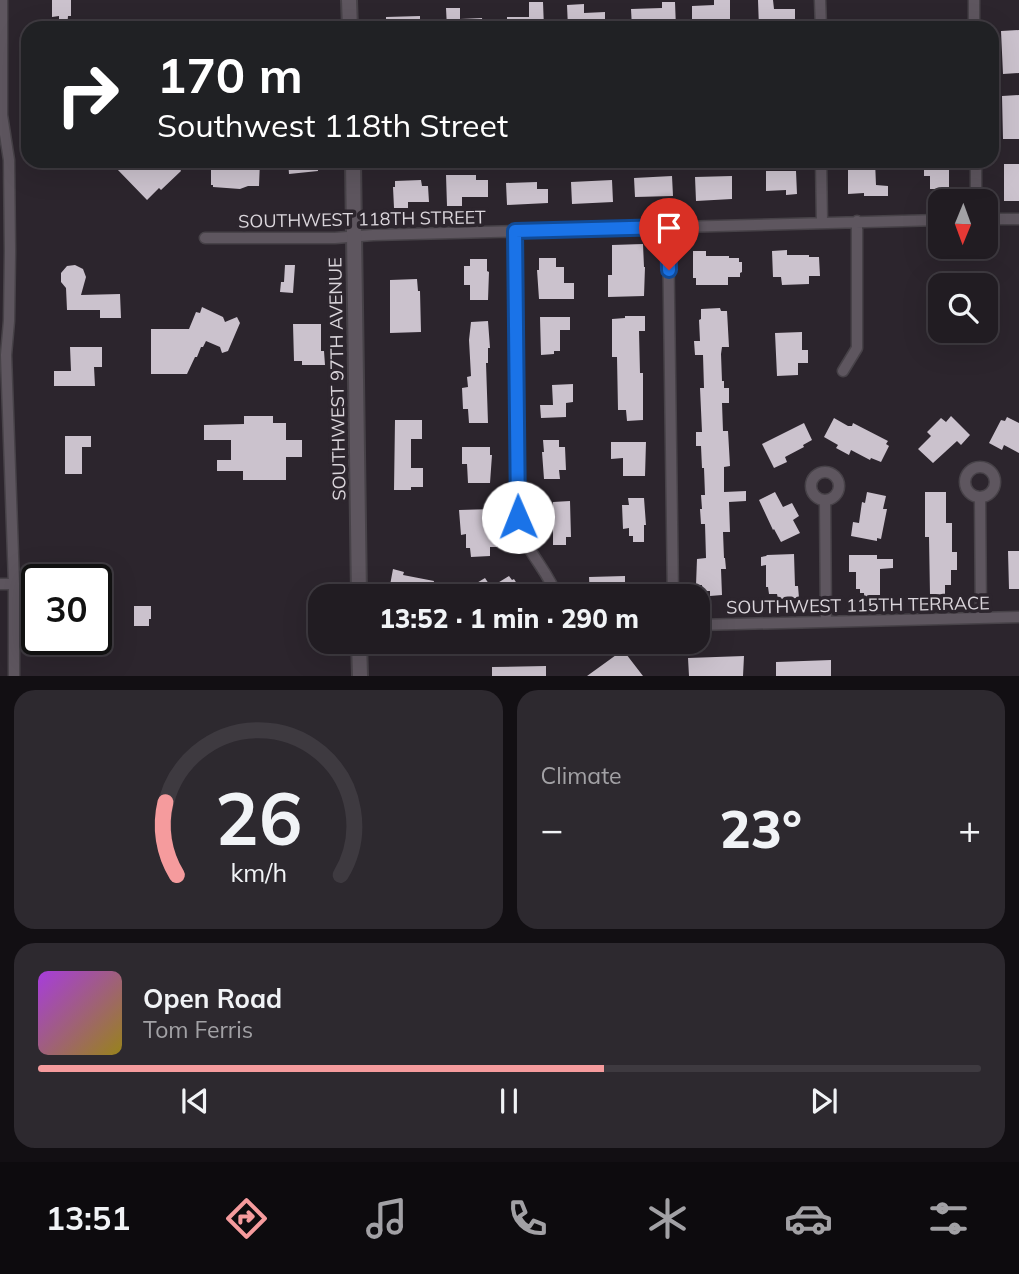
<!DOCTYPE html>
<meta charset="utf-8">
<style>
body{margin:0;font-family:Mulish,sans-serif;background:#2d292f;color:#f1f3f6;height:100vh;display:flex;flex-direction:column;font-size:26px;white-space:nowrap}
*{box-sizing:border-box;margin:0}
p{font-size:23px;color:#a2a1a5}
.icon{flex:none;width:38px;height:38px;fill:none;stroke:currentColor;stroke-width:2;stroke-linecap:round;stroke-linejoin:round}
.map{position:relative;height:676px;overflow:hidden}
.drawer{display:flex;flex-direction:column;gap:14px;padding:14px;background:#120f13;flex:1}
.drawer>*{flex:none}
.hud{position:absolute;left:21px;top:21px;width:978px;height:147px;border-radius:21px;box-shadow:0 7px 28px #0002,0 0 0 2px #3e3a40;background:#202124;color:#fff;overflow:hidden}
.needle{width:46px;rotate:181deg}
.fabs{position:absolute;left:928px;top:189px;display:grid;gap:14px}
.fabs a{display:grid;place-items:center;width:70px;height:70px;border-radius:14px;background:#211c22;box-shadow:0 7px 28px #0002,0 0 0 2px #3e3a40;font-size:35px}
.speed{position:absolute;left:21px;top:564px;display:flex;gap:14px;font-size:35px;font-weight:700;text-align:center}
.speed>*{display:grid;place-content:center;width:91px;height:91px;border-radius:50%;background:#211c22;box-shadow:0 7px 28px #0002,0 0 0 2px #3e3a40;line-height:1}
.speed .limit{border:4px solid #111;border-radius:10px;background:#fff;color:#111}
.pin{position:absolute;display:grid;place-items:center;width:60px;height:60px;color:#fff;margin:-72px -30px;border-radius:50% 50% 50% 0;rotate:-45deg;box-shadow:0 0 7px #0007}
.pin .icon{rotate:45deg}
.me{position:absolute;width:77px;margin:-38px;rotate:359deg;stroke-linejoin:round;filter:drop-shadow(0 0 5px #0008)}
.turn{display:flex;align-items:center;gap:24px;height:147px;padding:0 21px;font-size:32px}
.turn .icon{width:91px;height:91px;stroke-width:2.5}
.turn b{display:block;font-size:49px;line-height:60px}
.big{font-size:52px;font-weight:800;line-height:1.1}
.drawer .card{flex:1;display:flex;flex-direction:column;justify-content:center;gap:10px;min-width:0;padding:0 24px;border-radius:21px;background:#2d292f}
.drawer .dial{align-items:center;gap:0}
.dial svg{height:182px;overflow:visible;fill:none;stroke:#3e3a40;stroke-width:7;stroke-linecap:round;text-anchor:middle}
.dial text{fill:#f1f3f6;stroke:none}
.song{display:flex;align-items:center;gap:21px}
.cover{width:84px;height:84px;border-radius:10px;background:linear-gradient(135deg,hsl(280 70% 55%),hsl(50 70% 35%))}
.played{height:7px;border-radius:4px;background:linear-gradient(90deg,#f59b9d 60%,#3e3a40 60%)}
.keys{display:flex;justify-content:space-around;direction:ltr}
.heat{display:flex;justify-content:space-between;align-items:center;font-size:38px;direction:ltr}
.drawer .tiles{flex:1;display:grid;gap:14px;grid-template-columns:1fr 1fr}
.card:last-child{grid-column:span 2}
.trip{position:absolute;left:308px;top:584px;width:402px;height:70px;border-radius:21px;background:#211c22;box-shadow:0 7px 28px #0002,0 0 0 2px #3e3a40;font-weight:800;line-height:70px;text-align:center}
.menu{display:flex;height:112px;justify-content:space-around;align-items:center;background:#0d0b0e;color:#a2a1a5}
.menu .icon{width:49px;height:49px}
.menu .current{color:#f59b9d}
.menu b{font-size:32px;color:#f1f3f6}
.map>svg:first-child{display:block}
.building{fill:#cbc2cd}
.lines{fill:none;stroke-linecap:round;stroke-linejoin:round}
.street-casing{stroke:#474248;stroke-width:13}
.secondary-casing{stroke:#474248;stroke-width:18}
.street{stroke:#5e565f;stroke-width:10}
.secondary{stroke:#5e565f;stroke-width:14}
.route-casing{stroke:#114b97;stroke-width:18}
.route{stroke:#1a73e8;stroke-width:12}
.labels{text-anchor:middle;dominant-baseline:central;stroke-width:7;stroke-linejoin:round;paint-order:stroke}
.street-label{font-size:18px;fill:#dad5db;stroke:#2c252d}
</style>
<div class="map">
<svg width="1019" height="676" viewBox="0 0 1019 676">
<rect width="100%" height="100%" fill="#2c252d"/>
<path class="building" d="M52 0H71V16H68L67 28H59V16L52 17Z
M714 0H730V27L692 28V6L714 5Z
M758 0H773L774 9H795V27L759 28Z
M529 2H543L544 28H507V17H529Z
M662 2H675L676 28H632L631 9 662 8Z
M584 4V13L605 12V28H568L567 5Z
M446 8H460V19L482 18 483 28H447Z
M420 16V28H386V17Z
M1019 30V73L1003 74 1001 31Z
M1019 95V139H1003L1002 96Z
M125 161H131L140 170 149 161H175L181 168 180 169 181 171 161 190 159 188 147 200 117 169Z
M211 161H260L259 186H248L240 189 213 187V185H211Z
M288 161H317L318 171 289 174Z
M848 161H875L876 185 888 186V196H864V193L848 194Z
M924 161H949V189H930V176H924Z
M1004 164H1019V201H1004Z
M766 171H796L797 194 786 195V190L766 191Z
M446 175H476V180H488V197H462V206H447Z
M672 176 673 196 635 197 634 178Z
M732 176V199L696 201 695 177Z
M421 180 422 186H428L429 202H408V208H394L393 187H395V181Z
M612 180 613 202 572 204 571 182Z
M537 182V189H548V203L507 205 506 183Z
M643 244 644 267H645L644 296 608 297V275H612V245Z
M787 250V255H809V257H819L820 276H809V284L782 285 781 277H773L772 251Z
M693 251H706V256H729V258H739V262H742V272L740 273V277H728V285H696V278H693Z
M539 258H556V267H564V283H574V299H539L537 270H539Z
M470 259H487V271L489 272 488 300H470V285H464V266H470Z
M75 265 83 269 86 277 81 295 120 294 121 318H100V310H67L66 288 61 282V273L67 266Z
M285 265H295L293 293 280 292 281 282H284Z
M417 279 418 291H420L421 332 390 333V280Z
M202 307 223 317 225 322 237 317 240 323 228 351 222 353 220 347 206 341 203 347H201L197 357H195L187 374H151V329H189L196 312 200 313Z
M720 308 721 311H727L729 347H722L721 354 722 381H724V388H729V403H722L723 431H728L730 466 724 467V492L746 491V501L729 502 730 532H723L724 558H725L726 569H721L722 595 710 596V591H702V585H696L697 559 706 558 705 524H701L700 509H702L701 495H705L704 468H702L701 446H696V432H702L700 388H704L703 355H695L694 341H700L699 320 701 319V309Z
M625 316H645V331H639L640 373H643V420L627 421 626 410H618L617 357H612V319L625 318Z
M540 317H570V330H560V351H554V354L541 355Z
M488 321 490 348H488V363H486L488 423H469L468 409H463L462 388 468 387 467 377 471 376 469 340 471 322Z
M293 324H321V351H324L325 365H302V361H294Z
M802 332V350H808V363H798V375L777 376 775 333Z
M70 347H102V367H94L95 386H54V371H71Z
M573 384V402L566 403V417L541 418 540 405H553L552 385Z
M244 416H273V423H286V440H302V457H286V480H243V471H217V460H231V440H204V425L244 424Z
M951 416 970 435 961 445 957 441 933 463 918 449 931 436 927 432 941 418 946 422Z
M1007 417 1019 423V453L1004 445 1002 450 989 443 1001 420 1005 421Z
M834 418 848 426H852L853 423 888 441 886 444 889 446 881 462 871 458 870 460 851 450 849 455 836 448 838 445 824 437Z
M395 420H422V439H411V468H423V487H411V490H394Z
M804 423 812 440 803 445 804 447 785 457 787 462 774 468 762 444Z
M65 436H91V447H82V474H65Z
M543 440H559V447H565L566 470H559L560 479H544L542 452H544Z
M611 442H646L645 476H623V458L611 459Z
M462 447H490V455H492L490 483H468L467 464H462Z
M775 492 783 507 792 503 799 516 793 520 800 533 781 542 774 529 773 530 759 500Z
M867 492 886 496 883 509H887L881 539 877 538V541L851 536 853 522 859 523 862 502 865 503Z
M925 492H946V523H952V552H957V570H951V585H945V594L930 595 929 537H925Z
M628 498H644L646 525H644V542H633V536H629V528L623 529 622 505H629Z
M570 501 571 537H566V545H553V502Z
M493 509 494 531 495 537 497 536V547H490V556L471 557 470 548H466V534L461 535 459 510Z
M1008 551H1019V589H1009Z
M794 554 795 586H798L799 598 778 599 777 594H769L768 587H766V565L761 566V557L766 556 767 555Z
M849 555H877V559H893V568L880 569V596H875V607L865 608 864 593H860V589H856V572H849Z
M393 569 404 572 403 575 434 581 431 597 400 592 399 597 388 596Z
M509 576 512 580 514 579 522 592 513 597H474L480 593 475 584 485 578 491 587Z
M625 576V583H637V586L647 585V596L590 597 589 577Z
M134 606H151V619H149V626H134Z
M623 650 643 676H587Z
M744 656 743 676H689L688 658Z
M831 660V676H776V662Z
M546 666V676H492V667Z"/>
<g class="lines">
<g class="street-casing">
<path id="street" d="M2 0V115L9 160 10 252 9 321 6 355 14 584V676
M820 0 821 28
M974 0V28
M821 161 822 222
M976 161V201
M985 219H1019
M668 227 673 597
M515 231 519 522C524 551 548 569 557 597
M205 238H335L373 235 940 220
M843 371 857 348V221
M965 482a15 15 0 1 1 30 0a15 15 0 1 1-30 0Z
M811 486a14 14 0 1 1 28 0a14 14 0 1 1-28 0Z
M980 497 981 618
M825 500 826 622
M0 584H14
M698 625 1019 617"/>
</g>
<g class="secondary-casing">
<path id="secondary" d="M349 0 350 28
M353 161 359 597
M359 642 360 676"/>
</g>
<use href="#street" class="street"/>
<use href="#secondary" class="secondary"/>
</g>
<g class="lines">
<g class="route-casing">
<path id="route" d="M518 517 515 231 668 227 669 270"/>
</g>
<use href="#route" class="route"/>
</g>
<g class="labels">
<g class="street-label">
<text transform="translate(362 219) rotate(-1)">SOUTHWEST 118TH STREET</text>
<text transform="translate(337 379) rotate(-91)">SOUTHWEST 97TH AVENUE</text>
<text transform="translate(858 605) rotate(-1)">SOUTHWEST 115TH TERRACE</text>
</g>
</g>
</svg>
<div class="fabs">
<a><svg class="needle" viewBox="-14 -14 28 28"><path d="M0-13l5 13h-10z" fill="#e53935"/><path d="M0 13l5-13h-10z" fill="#a2a1a5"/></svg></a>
<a><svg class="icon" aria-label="search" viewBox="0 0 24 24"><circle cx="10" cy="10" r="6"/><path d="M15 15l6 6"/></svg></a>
</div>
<div class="speed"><div class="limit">30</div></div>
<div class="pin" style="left:669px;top:270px;background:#d93025"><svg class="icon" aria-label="arrive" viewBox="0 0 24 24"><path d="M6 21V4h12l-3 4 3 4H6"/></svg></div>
<svg class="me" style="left:518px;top:517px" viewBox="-20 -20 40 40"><circle r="19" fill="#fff"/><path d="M0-13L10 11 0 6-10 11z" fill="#1a73e8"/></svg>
<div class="trip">13:52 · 1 min · 290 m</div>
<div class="hud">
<div class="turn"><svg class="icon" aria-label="right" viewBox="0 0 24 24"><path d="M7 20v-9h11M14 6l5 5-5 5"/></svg><div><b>170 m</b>Southwest 118th Street</div></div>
</div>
</div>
<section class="drawer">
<div class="tiles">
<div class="card dial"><svg viewBox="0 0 100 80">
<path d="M14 69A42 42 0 1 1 86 69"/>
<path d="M14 69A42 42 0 0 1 9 37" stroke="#f59b9d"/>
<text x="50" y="56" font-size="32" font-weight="700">26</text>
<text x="50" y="72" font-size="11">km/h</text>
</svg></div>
<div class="card"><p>Climate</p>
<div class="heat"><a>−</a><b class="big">23°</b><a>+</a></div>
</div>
<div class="card">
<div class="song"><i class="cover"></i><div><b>Open Road</b><p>Tom Ferris</p></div></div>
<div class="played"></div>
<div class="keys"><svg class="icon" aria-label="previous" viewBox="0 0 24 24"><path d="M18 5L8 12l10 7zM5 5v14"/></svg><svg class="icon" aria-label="pause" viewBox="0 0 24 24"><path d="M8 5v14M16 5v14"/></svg><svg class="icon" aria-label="next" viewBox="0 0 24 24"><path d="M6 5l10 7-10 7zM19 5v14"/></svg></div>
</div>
</div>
</section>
<nav class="menu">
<b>13:51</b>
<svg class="icon current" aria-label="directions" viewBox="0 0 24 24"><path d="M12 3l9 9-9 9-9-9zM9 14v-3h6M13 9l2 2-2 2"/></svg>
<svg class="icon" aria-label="music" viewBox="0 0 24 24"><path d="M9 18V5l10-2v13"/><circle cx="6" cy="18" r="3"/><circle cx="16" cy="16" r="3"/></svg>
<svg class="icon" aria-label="phone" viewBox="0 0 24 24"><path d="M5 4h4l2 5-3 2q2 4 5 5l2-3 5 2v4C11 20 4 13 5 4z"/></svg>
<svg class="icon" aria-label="climate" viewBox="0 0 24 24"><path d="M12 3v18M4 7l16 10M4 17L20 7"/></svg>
<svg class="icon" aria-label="car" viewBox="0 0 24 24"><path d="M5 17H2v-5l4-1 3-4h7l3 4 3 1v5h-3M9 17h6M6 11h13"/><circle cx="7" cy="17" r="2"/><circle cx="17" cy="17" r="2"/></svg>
<svg class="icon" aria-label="filters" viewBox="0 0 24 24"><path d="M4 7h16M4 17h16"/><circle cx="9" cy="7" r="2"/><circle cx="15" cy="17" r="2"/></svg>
</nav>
